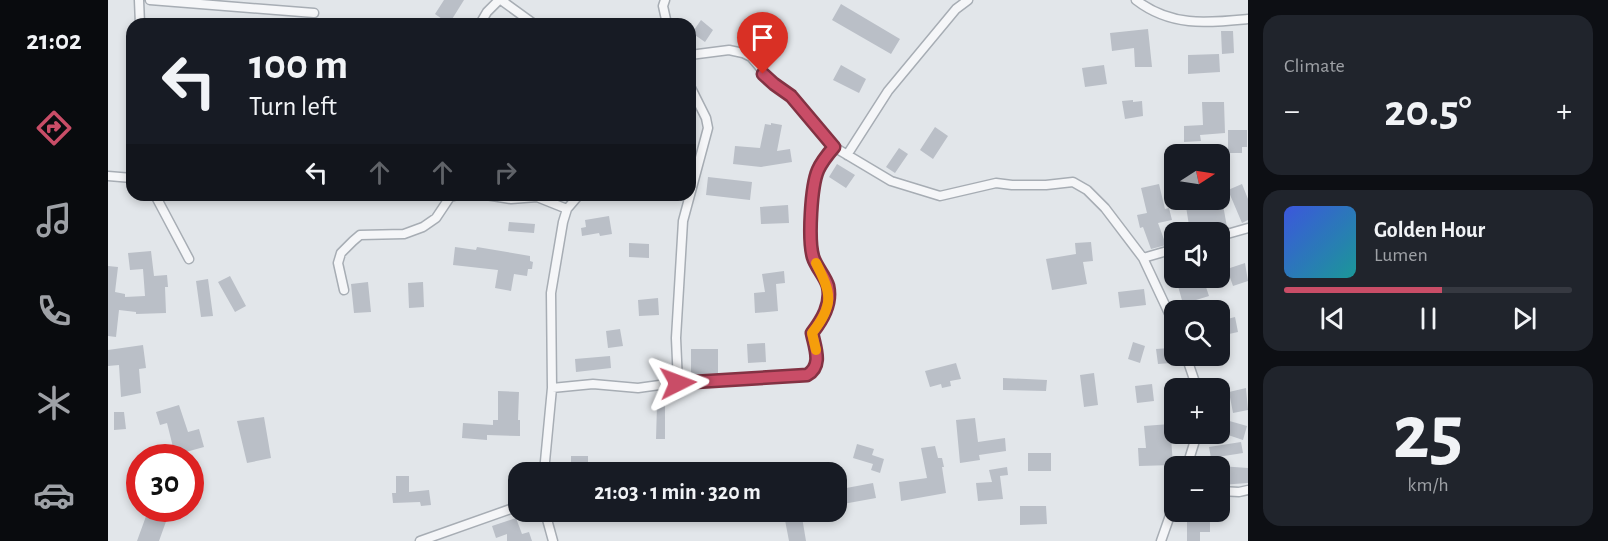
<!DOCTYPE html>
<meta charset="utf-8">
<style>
body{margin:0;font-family:"Alegreya Sans",sans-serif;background:#20242c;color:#f1f3f6;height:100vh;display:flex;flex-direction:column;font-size:22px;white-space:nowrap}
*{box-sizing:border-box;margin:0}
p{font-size:20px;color:#9ea1a6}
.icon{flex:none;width:33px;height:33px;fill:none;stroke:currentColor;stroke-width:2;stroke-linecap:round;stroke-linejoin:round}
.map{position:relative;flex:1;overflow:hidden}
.sheet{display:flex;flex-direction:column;gap:15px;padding:15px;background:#0d0f14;width:360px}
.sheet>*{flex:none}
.banner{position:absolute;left:18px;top:18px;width:570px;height:183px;border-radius:18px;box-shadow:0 3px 9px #0003;background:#171b24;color:#f1f3f6;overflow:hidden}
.needle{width:39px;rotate:78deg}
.controls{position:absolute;left:1056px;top:144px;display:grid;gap:12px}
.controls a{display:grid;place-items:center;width:66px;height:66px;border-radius:12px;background:#171b24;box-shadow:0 3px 9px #0003;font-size:30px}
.speed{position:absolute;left:18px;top:444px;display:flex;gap:12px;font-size:30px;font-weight:700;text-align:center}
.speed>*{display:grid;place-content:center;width:78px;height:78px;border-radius:50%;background:#171b24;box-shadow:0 3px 9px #0003;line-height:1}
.speed .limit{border:9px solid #d22;background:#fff;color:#111}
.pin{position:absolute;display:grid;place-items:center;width:51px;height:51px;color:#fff;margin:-62px -26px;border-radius:50% 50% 50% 0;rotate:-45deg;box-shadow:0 0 6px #0007}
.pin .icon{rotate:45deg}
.me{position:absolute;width:66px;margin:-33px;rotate:87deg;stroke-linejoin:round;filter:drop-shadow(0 0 4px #0008)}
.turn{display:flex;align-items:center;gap:21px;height:126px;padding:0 24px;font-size:27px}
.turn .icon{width:78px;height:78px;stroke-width:2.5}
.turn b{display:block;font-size:42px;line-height:51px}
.lanes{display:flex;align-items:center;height:57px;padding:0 24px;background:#0003;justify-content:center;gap:30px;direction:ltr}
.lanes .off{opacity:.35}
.big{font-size:45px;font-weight:600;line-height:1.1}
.sheet .tile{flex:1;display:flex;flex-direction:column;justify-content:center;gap:9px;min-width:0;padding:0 21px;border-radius:18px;background:#20242c}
.sheet .dial{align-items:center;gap:0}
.dial b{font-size:78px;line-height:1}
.song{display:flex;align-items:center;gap:18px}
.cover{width:72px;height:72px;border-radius:9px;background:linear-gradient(135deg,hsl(230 70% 55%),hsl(180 70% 35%))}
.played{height:6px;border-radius:3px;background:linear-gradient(90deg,#c94d67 55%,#363941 55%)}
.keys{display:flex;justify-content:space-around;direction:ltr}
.heat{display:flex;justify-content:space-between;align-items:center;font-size:33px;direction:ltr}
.trip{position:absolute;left:400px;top:462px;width:339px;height:60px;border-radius:18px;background:#171b24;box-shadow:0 3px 9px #0003;font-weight:600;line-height:60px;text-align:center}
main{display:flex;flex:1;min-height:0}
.tabs{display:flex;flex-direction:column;width:108px;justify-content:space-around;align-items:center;background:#090b0e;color:#9ea1a6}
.tabs .icon{width:42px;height:42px}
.tabs .on{color:#c94d67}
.tabs b{font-size:27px;color:#f1f3f6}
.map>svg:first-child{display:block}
.building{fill:#babfc7}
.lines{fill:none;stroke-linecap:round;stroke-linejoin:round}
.minor-casing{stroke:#a7adb4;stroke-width:11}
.minor{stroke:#f5f6f8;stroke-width:8}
.route-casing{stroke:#833243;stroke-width:15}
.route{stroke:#c94d67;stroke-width:10}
.slow{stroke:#f59e0b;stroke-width:10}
</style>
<main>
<nav class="tabs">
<b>21:02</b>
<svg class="icon on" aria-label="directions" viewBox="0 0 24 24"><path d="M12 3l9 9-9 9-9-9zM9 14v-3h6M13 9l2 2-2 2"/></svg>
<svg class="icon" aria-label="music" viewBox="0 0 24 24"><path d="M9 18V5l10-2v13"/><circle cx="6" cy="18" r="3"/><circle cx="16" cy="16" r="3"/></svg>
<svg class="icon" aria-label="phone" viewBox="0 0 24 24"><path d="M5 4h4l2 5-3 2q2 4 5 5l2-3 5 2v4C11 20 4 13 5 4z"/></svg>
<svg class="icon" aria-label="climate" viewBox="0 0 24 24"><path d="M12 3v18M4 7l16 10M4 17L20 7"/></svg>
<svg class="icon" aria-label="car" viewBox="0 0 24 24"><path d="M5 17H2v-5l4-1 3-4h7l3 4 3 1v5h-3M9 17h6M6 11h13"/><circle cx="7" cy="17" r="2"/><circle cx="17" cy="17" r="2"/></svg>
</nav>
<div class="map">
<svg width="1140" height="541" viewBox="0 0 1140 541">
<rect width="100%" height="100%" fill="#e2e6ea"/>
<path class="building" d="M336 0H356L341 24 327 14Z
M733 4 792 39 783 54 724 20Z
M593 20 605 30 597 42 584 33Z
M1040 29 1044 67H1027L1026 48 1004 51 1002 33Z
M1113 31H1125L1126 53 1114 54Z
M1111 54 1112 72 1080 74V55Z
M733 65 758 79 751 93 725 80Z
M996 65 999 84 977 87 974 68Z
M1025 100V102L1034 101 1035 116 1017 119 1014 101Z
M1094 102H1116L1117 133 1092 135 1093 141 1076 142V126L1095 125Z
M663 123 674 125 669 151 682 149 684 162 653 167 625 164 627 146 652 148 657 124 663 125Z
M827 127 840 136 825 159 812 150Z
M1120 130H1139V147H1134V153H1120Z
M791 148 800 154 787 173 778 167Z
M729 164 747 175 738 188 721 177Z
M600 177 644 182 642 200 598 195Z
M1051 184 1057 209 1061 208 1064 220 1050 223 1058 245 1043 249 1035 227 1032 228 1029 215 1039 213 1033 188Z
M1134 184 1140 199V220L1134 223 1120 190Z
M1077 200H1085L1087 210 1115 205 1119 227 1082 232Z
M680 205 681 223 653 224 652 207Z
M501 216 504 234 492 236 491 233 474 236 473 228 478 227 477 220Z
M401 222 427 224 426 233 400 231Z
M983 242 985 261 975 262 979 284 944 290 938 259 968 254 967 243Z
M521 243 541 244V258L521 257Z
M347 247 368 250 369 247 422 256V261L425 262 424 269H420L419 276 406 274 403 291 387 288 390 270 345 265Z
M43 251 46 276 59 275 60 287H57L58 313 28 314V312L11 310 8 337 0 336V266L10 267 7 292 17 294V297L37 296 35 269 22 270 20 253Z
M1137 263 1140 281 1125 286 1119 269Z
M676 271 677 283 668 284 670 311 647 313 646 293 657 292 654 274Z
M122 276 138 306 127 312 110 282Z
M1077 278H1095L1101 296 1075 304 1070 286 1078 283Z
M100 279 105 316 93 317 88 281Z
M260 282 263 312 246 313 243 284Z
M315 282 316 307 301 308 300 283Z
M1036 289 1038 305 1012 308 1010 292Z
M550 298 551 315 531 316 530 300Z
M1127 317 1130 332 1112 336V321Z
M512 329 515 346 500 348 498 331Z
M1025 342 1037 346 1032 363 1020 359Z
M657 343 658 362 640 363 639 344Z
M35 345 38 368 31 369 33 393 13 397 11 365 0 366V350Z
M1062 348 1063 363 1050 364 1048 349Z
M583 349H610V374L583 375Z
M502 356 503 368 468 372 467 359Z
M848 363 853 379 842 381 843 386 834 388 833 384 822 387 817 371Z
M986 373 990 405 976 407 972 375Z
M895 378 939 380 938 391 895 390Z
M1044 384 1046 401 1029 403 1027 386Z
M1138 388 1140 410 1125 413 1121 392Z
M390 391 411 392 410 420H412V436L379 435V440L354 438 355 423 385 425V420H390Z
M1066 401V420L1058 421 1056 402Z
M71 405 80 432 91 429 96 447 67 455 59 423 52 425 48 412Z
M549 405H557V439H548Z
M6 412H16L18 429 6 430Z
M156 417 163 458 139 463 129 421Z
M867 418 870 442 897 438 898 451 871 455 872 460 852 463 848 420Z
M1118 420 1139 426 1135 440 1114 433Z
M1062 424 1065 465 1031 466 1030 448H1038L1036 426Z
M1133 442 1135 453 1103 458 1101 447Z
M749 444 766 449 764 455 776 459 772 473 763 470 765 464 745 458Z
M827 446 830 458H834L836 467H834L838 493 793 501 791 482 819 478 813 448Z
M920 453H943V471H920Z
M463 456H480V472H463Z
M1112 466 1140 468V483L1112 485Z
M899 467 900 475 892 476 895 499 870 501 868 483 884 482 881 470Z
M288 476H301V492L321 490 323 505 313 506 312 502 285 503 284 493H288Z
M765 483 768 498 735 504 733 489Z
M912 506H938L939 524 912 525Z
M41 508 60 516 51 541H29Z
M694 517 698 541H681L677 520Z
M1079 517H1102V532H1092V541H1079Z
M408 518 414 534 421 532 424 541H399V534L388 538 384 526Z"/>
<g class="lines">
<g class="minor-casing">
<path id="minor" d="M31 0 32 24
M42 0 206 13
M393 0 426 24
M557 0 555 6 559 24
M1028 0C1063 27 1099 23 1140 19
M372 24 379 12 391 0
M582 55 621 50 635 53 643 57 666 84 683 96 726 147 783 181 832 196 888 183 904 185H938L965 182 979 190 997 208 1035 258 1066 324
M739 155 780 91 848 9 860 0
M0 176 24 178
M47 195 81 259
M378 195 403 199 429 197 459 209
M1112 236 1140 228
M1035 258 1066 249
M236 290 230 263 233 253 245 241 252 235 296 234 315 227 328 218 342 197 350 195
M1078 356 1089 388
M570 383 568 338 575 221 600 128 598 118 582 86
M444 388 485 384 530 388 566 383 699 375C715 366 707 348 704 333 714 320 724 304 720 286 717 276 708 267 705 257 700 240 703 186 710 170 714 161 720 154 726 147
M1079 466 1089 434
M436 472 444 388 443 293 455 222 459 209 471 195
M1112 491 1131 492 1140 490
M437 512 445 541
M312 541 411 506
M1053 541 1066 504"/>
</g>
<use href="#minor" class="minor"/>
</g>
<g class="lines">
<g class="route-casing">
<path id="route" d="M570 383 699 375C715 366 707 348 704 333 714 320 724 304 720 286 717 276 708 267 705 257 700 240 703 186 710 170 714 161 720 154 726 147L683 96 666 84 655 74"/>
</g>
<use href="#route" class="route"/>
<path class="slow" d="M708 263C723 293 727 304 704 333L708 350"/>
</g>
</svg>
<div class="controls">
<a><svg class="needle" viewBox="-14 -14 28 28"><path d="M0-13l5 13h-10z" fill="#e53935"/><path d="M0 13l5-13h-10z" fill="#9ea1a6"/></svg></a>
<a><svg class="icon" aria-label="sound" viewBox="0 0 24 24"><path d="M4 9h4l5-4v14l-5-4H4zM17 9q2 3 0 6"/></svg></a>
<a><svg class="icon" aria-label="search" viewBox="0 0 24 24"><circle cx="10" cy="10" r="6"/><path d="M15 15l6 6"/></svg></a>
<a>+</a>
<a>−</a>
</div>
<div class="speed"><div class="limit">30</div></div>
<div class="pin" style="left:655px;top:74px;background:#d93025"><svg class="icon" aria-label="arrive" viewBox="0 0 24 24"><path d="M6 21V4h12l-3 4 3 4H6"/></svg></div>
<svg class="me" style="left:570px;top:383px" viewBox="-20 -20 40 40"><path d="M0-17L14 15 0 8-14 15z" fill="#c94d67" stroke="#fff" stroke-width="4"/></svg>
<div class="trip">21:03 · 1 min · 320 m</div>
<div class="banner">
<div class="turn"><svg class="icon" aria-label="left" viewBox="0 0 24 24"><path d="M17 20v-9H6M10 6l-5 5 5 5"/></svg><div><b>100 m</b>Turn left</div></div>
<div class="lanes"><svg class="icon" aria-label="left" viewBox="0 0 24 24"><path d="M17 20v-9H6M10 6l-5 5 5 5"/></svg><svg class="icon off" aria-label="ahead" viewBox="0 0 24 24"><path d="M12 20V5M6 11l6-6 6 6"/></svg><svg class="icon off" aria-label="ahead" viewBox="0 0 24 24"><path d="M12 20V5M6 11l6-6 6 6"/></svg><svg class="icon off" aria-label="right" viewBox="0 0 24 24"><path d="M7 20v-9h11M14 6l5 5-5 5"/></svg></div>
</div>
</div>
<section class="sheet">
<div class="tile"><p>Climate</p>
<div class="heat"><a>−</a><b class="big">20.5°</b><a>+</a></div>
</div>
<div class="tile">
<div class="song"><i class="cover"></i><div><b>Golden Hour</b><p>Lumen</p></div></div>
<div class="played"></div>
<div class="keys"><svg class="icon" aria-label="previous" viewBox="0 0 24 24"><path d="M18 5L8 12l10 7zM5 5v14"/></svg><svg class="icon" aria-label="pause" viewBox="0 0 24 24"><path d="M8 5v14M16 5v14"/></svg><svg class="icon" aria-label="next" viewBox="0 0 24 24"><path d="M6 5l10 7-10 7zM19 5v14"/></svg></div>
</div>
<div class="tile dial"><b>25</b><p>km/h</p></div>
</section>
</main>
